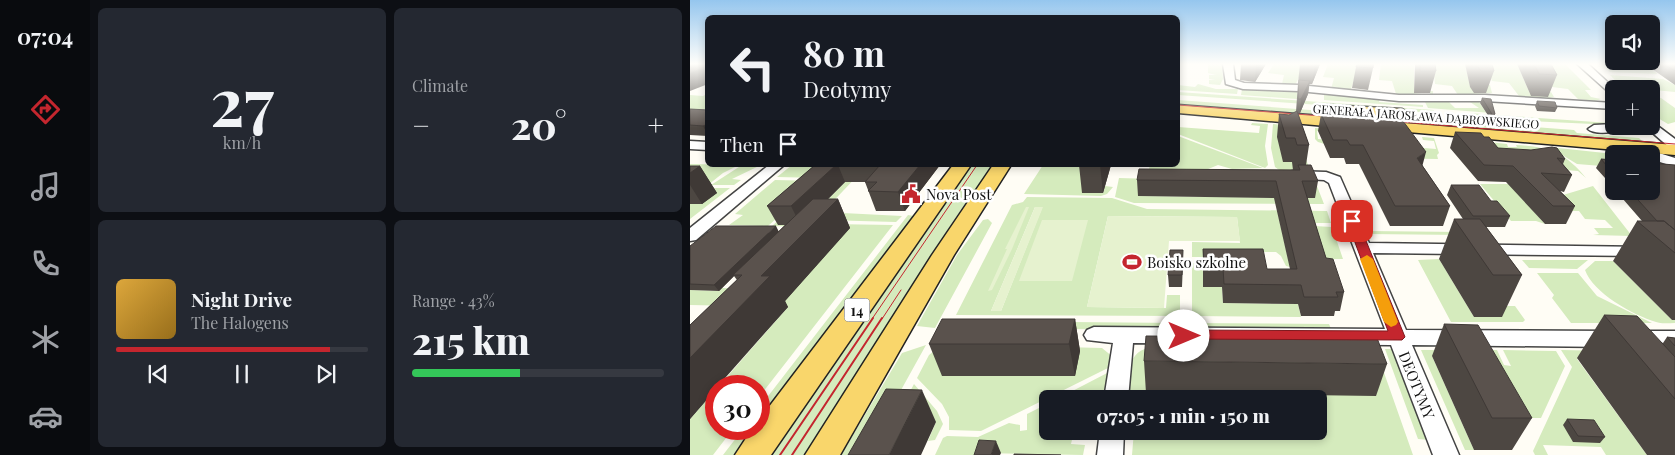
<!DOCTYPE html>
<meta charset="utf-8">
<style>
body{margin:0;font-family:"Playfair Display",serif;background:#242831;color:#f1f3f6;height:100vh;display:flex;flex-direction:column;font-size:19px;white-space:nowrap}
*{box-sizing:border-box;margin:0}
p{font-size:16px;color:#9ea1a6}
.icon{flex:none;width:28px;height:28px;fill:none;stroke:currentColor;stroke-width:2;stroke-linecap:round;stroke-linejoin:round}
.map{position:relative;flex:1;overflow:hidden}
.details{display:flex;flex-direction:column;gap:8px;padding:8px;background:#0d0f14;width:600px}
.details>*{flex:none}
.guide{position:absolute;left:15px;top:15px;width:475px;height:152px;border-radius:8px;box-shadow:0 2px 8px #0003;background:#171b24;color:#f1f3f6;overflow:hidden}
.tools{position:absolute;left:915px;top:15px;display:grid;gap:10px}
.tools a{display:grid;place-items:center;width:55px;height:55px;border-radius:8px;background:#171b24;box-shadow:0 2px 8px #0003;font-size:25px}
.speed{position:absolute;left:15px;top:375px;display:flex;gap:10px;font-size:25px;font-weight:700;text-align:center}
.speed>*{display:grid;place-content:center;width:65px;height:65px;border-radius:50%;background:#171b24;box-shadow:0 2px 8px #0003;line-height:1}
.speed .limit{border:8px solid #d22;background:#fff;color:#111}
.pin{position:absolute;display:grid;place-items:center;width:42px;height:42px;color:#fff;margin:-21px;border-radius:10px;box-shadow:0 2px 8px #0006}
.me{position:absolute;width:55px;margin:-28px;rotate:90deg;stroke-linejoin:round;filter:drop-shadow(0 0 4px #0008)}
.turn{display:flex;align-items:center;gap:18px;height:105px;padding:0 15px;font-size:22px}
.turn .icon{width:65px;height:65px;stroke-width:2.5}
.turn b{display:block;font-size:35px;line-height:42px}
.then{display:flex;align-items:center;height:48px;padding:0 15px;background:#0003;gap:10px;font-size:19px}
.big{font-size:38px;font-weight:800;line-height:1.1}
.details .card{flex:1;display:flex;flex-direction:column;justify-content:center;gap:8px;min-width:0;padding:0 18px;border-radius:8px;background:#242831}
.details .dial{align-items:center;gap:0}
.dial b{font-size:65px;line-height:1}
.song{display:flex;align-items:center;gap:15px}
.cover{width:60px;height:60px;border-radius:8px;background:linear-gradient(135deg,hsl(40 70% 55%),hsl(40 70% 35%))}
.played{height:5px;border-radius:2px;background:linear-gradient(90deg,#c4262e 85%,#363941 85%)}
.keys{display:flex;justify-content:space-around;direction:ltr}
.heat{display:flex;justify-content:space-between;align-items:center;font-size:28px;direction:ltr}
.charge{height:8px;border-radius:4px;background:linear-gradient(90deg,#34c759 43%,#363941 0)}
.details .tiles{flex:1;display:grid;gap:8px;grid-template-columns:repeat(2,1fr)}
.trip{position:absolute;left:349px;top:390px;width:288px;height:50px;border-radius:8px;background:#171b24;box-shadow:0 2px 8px #0003;font-weight:800;line-height:50px;text-align:center}
main{display:flex;flex:1;min-height:0}
.menu{display:flex;flex-direction:column;width:90px;justify-content:space-around;align-items:center;background:#090b0e;color:#9ea1a6}
.menu .icon{width:35px;height:35px}
.menu .selected{color:#c4262e}
.menu b{font-size:22px;color:#f1f3f6}
.map>svg:first-child{display:block}
.green{fill:#d5ebbd;fill-rule:evenodd}
.pitch{fill:#e6f2cf}
.lines{fill:none;stroke-linecap:round;stroke-linejoin:round}
.minor-casing{stroke:#444;stroke-width:3}
.major-casing{stroke:#222;stroke-width:3}
.minor{fill:#fff;fill-rule:evenodd}
.major{fill:#f9d66b;fill-rule:evenodd}
.tram-far1{stroke:#c4262e;stroke-width:1}
.tram{stroke:#c4262e;stroke-width:2}
.wall{fill:#4d4742}
.shaded-wall{fill:#3f3936}
.building{fill:#5a524d;stroke:#3f3936}
.route{fill:#c4262e;stroke:#7f191e}
.slow{fill:#f59e0b}
.labels{text-anchor:middle;dominant-baseline:central;stroke-width:5;stroke-linejoin:round;paint-order:stroke}
.far-street-label{font-size:12px;fill:#111;stroke:#fff}
.shield{fill:#fff;stroke:#585858;stroke-width:1}
.shield-label{font-size:14px;font-weight:bold;fill:#111}
.poi-label{font-size:15px;fill:#111;stroke:#fff;text-anchor:start}
.street-label{font-size:15px;fill:#111;stroke:#fff}
</style>
<main>
<nav class="menu">
<b>07:04</b>
<svg class="icon selected" aria-label="directions" viewBox="0 0 24 24"><path d="M12 3l9 9-9 9-9-9zM9 14v-3h6M13 9l2 2-2 2"/></svg>
<svg class="icon" aria-label="music" viewBox="0 0 24 24"><path d="M9 18V5l10-2v13"/><circle cx="6" cy="18" r="3"/><circle cx="16" cy="16" r="3"/></svg>
<svg class="icon" aria-label="phone" viewBox="0 0 24 24"><path d="M5 4h4l2 5-3 2q2 4 5 5l2-3 5 2v4C11 20 4 13 5 4z"/></svg>
<svg class="icon" aria-label="climate" viewBox="0 0 24 24"><path d="M12 3v18M4 7l16 10M4 17L20 7"/></svg>
<svg class="icon" aria-label="car" viewBox="0 0 24 24"><path d="M5 17H2v-5l4-1 3-4h7l3 4 3 1v5h-3M9 17h6M6 11h13"/><circle cx="7" cy="17" r="2"/><circle cx="17" cy="17" r="2"/></svg>
</nav>
<section class="details">
<div class="tiles">
<div class="card dial"><b>27</b><p>km/h</p></div>
<div class="card"><p>Climate</p>
<div class="heat"><a>−</a><b class="big">20°</b><a>+</a></div>
</div>
<div class="card">
<div class="song"><i class="cover"></i><div><b>Night Drive</b><p>The Halogens</p></div></div>
<div class="played"></div>
<div class="keys"><svg class="icon" aria-label="previous" viewBox="0 0 24 24"><path d="M18 5L8 12l10 7zM5 5v14"/></svg><svg class="icon" aria-label="pause" viewBox="0 0 24 24"><path d="M8 5v14M16 5v14"/></svg><svg class="icon" aria-label="next" viewBox="0 0 24 24"><path d="M6 5l10 7-10 7zM19 5v14"/></svg></div>
</div>
<div class="card"><p>Range · 43%</p><b class="big">215 km</b><div class="charge"></div></div>
</div>
</section>
<div class="map">
<svg width="985" height="455" viewBox="0 0 985 455">
<rect width="100%" height="100%" fill="#fffdf5"/>
<path class="green" d="M518 64H532L533 79 530 85 519 84V80L525 79H519V75H526L518 73Z
M584 64H616L605 85 592 84 594 75 578 73Z
M638 64H669L661 89 664 91 641 89 644 78 633 77Z
M691 64H724V93L740 95V91H743V96L706 94 702 81 689 80Z
M743 64H775L780 87 795 89V85H800L802 93 768 95 762 86 745 84Z
M796 64H827L840 94 858 96 857 92H861L864 97 854 99 829 96 819 83 802 81Z
M849 64H875L901 90H895L901 97 911 99 905 101 888 99 878 89 862 87Z
M912 64H955L968 74 920 72Z
M920 75 973 79 985 85V92L964 90 940 79 959 89H929L923 84 927 82Z
M508 84 526 89H548L547 94 488 90V85L505 87Z
M552 89 592 92 612 90 611 92H607V99L551 95Z
M488 92 744 110V113L488 95Z
M634 92 652 96 690 99 689 102 733 105V107L634 100Z
M17 94V108L10 112 0 111V95L13 96Z
M961 97 971 98 985 108V122L978 124 961 114Z
M488 100 884 130 887 133 949 138 954 143 488 107Z
M775 100H788L795 111 802 113 738 108 735 102 762 101 759 102 765 108H789L780 102Z
M778 113 920 123 924 125 815 120 779 115Z
M562 123 578 124 575 146 578 165 575 168 488 134V127L569 133 570 126 561 125Z
M583 124 604 126 621 173 603 167 604 171 592 172 585 167 581 148Z
M625 128 638 129V132L627 131 628 139 746 149 744 141 733 140 732 137 744 138 749 153 747 155 748 159 680 158 628 142 625 139Z
M488 136 573 168 542 169 528 165 506 174 476 169H459L460 165H488Z
M799 142 817 144 818 147H827L826 145C857 147 875 152 896 178L888 171 815 165Z
M859 147 924 154V167L887 164Z
M0 164 49 165 33 173 18 185H0Z
M52 165H71L42 179 51 180 44 185H21Z
M102 165H145L130 178 87 177Z
M282 165H302L262 223 117 455H82Z
M353 165H401L413 193 415 186 423 187 417 194 411 196 334 194Z
M166 171H172L133 212 212 216 206 222 134 220 128 227 82 226 92 217 111 226Z
M429 178 463 179 448 196 625 198V181L634 204 444 203 425 197Z
M85 180 128 181 78 226 39 225 53 215 45 214Z
M790 184H838L823 189 855 224 846 221H821Z
M903 186 942 236 903 235 909 234 904 228H923L915 220 895 219 889 211H876L863 198Z
M22 188H40L0 219V204Z
M337 197 422 198 457 209 637 211 641 223H616L588 214 600 267 596 266 591 256 586 252H513V257H502V242L550 243 547 217 418 216 397 307 476 308 477 295H490V316L266 315 322 205 333 202ZM345 207 352 208 311 311H301Z
M218 215 224 216 69 424V408Z
M298 219 302 223 245 328 227 326 267 255 293 220Z
M139 224 203 225 69 397V386H29L98 307H90Z
M624 226 642 227 653 259H627Z
M677 231 771 232 773 235 678 234Z
M749 259 784 317 805 306H825L835 320 833 322H761L728 260Z
M832 260H898L887 269 839 268Z
M905 261H923L982 320H985V323C979 323 971 324 966 322 943 315 903 293 895 270Z
M502 263 570 264 513 287H532L533 303 608 304 611 317 502 316Z
M847 273H888L907 296 962 323H881L862 298 864 295Z
M32 288 66 289 50 306 0 305V290L29 291Z
M270 321 489 323 484 330 258 328Z
M498 323 639 324 642 331 503 329Z
M236 345 175 455H151L212 353Z
M373 347 412 348 423 357 420 367 291 431 259 430V417L252 404 227 378 239 355 245 350Z
M458 348 686 350 723 455H442L444 431H628V399H434C438 379 436 353 458 348Z
M695 349H702L705 352 740 440 728 439Z
M731 350H780L742 356 784 450H775Z
M787 350H807L814 365 821 366 813 350 866 351 875 366 851 418H824Z
M871 350 920 351 887 359 957 455H916L911 447 853 445 858 455H845L843 451 882 367Z
M421 371 416 398 411 395 407 399H367Z
M224 384 247 411 253 424 245 440 238 441 246 422 186 455Z
M26 389V429H43L23 455H0V419Z
M357 404 358 431H384L381 444 395 445 393 455 294 453 293 455H245L253 438 257 436 288 437 319 423 330 425V431L337 430V414Z
M53 429H65L46 455H33Z"/>
<path class="pitch" d="M336 207H339L322 249 302 290 298 291 317 249H315Z
M345 207H353L311 311H301Z
M418 216 547 217 550 241H479L474 308 397 307Z
M352 220H398L382 281H329Z"/>
<g class="lines">
<g class="minor-casing">
<path id="minor" d="M533 64H543L545 80 554 83 609 85 709 95H795L924 103V109L795 101H709L609 91 553 89 536 84Z
M887 64H898L925 89 924 97Z
M961 121 985 139V149L980 148 957 128 961 126Z
M924 124V126H942C935 132 905 136 898 129L904 125Z
M0 141 18 142V150L0 149Z
M934 142 985 158V167L961 159V154C950 154 936 155 928 146Z
M79 165H94L6 240 0 241V228Z
M603 171 636 172 650 177 679 243 956 247 959 251 956 255 950 256 683 253 716 330 922 331 929 333 932 339 929 345 922 347 722 345 769 455H743L701 345 443 343 438 399H414L423 343 397 340 394 335 397 330 404 327 695 329 639 183 634 180 598 178 596 175 598 172Z
M947 331H985V347H947L940 345 937 339 940 333Z
M410 431H434L433 455H407Z"/>
</g>
<g class="major-casing">
<path id="major" d="M488 105 658 118 666 123 658 128 488 113Z
M637 105 712 109 720 114 712 119 632 112 630 109 632 106Z
M689 121 985 145V155L683 129 681 126 683 123Z
M263 165H281L81 455H45L62 429H69V420Z
M303 165H321L264 255 150 455H115L242 255Z"/>
</g>
<use href="#minor" class="minor"/>
<use href="#major" class="major"/>
<path class="tram-far1" d="M488 105 645 117
M639 114 706 120
M699 121 985 144
M182 319 287 165
M192 319 211 290"/>
<path class="tram" d="M90 455 183 318
M102 455 192 318"/>
</g>
<path class="wall" d="M551 64H576L565 82 550 80Z
M610 64H630L622 84H619L618 94 610 113H607L619 145 616 165 628 181 625 198H617L636 258 654 292 650 311H645L644 316H611L608 304 533 303 532 287H513V249L577 269H600L584 198 448 196 447 180 607 170H603L602 162H593L587 137 589 114 599 115 606 112 608 83Z
M684 64 678 90 662 88 666 67Z
M725 64H745L746 71 740 93H724Z
M775 64H802L804 71 796 93H784L780 87Z
M827 64H861L867 75 858 97 841 96Z
M955 64H985V85Z
M792 98 805 114 804 119 801 120 790 103Z
M847 101 867 108 865 112 847 111 845 106Z
M0 109 18 110V136L0 135Z
M631 114 732 165 760 206 753 226H700L669 164H656L654 158H640L628 131Z
M765 132 794 137 808 148 875 159 873 164 882 175 874 192 870 191 885 206 876 224H855L816 182 788 181 760 148Z
M911 159 924 160V188L906 168Z
M125 165H250L215 211H186L175 182H155L138 199H148L160 228 95 301 98 307 26 386V389L0 419V325L47 280 44 276 29 291 0 290V246L89 231 95 225H88L77 206Z
M389 165H421L413 193H392Z
M985 165V320H982L923 261 947 221H952L926 191H961Z
M0 166H10L27 193 12 204H0Z
M761 185 801 201 820 216 815 227H796L832 275 812 317H784L749 259 764 219H773L757 195Z
M493 262 492 287H479L478 275Z
M914 315 973 343 977 337 985 338V455H957L887 358Z
M385 319 390 351 385 376H252L239 344Z
M754 324 842 418 822 450H784L742 356Z
M454 361 697 364 686 396 456 393Z
M877 419 915 437 910 443 883 442 873 425Z"/>
<path class="shaded-wall" d="M566 64H576L565 82Z
M625 64H630L622 84Z
M18 66V84L0 91V73Z
M620 81 618 94 610 113 611 99Z
M805 114 804 119 801 120 803 116Z
M18 124V135L13 126Z
M736 152 731 171 727 158Z
M146 165H148L155 182 111 226 101 206Z
M230 165H250L215 211 208 192Z
M410 165H421L413 193Z
M10 166 27 193 12 204 0 185V173Z
M148 199 160 228 95 301 98 307 28 386H26V389L0 419V358L71 276Z
M86 226 89 232 43 275 44 276 29 291 24 285Z
M385 319 390 351 385 376 379 344Z
M232 390 246 422 231 455H199Z
M306 441 311 453 310 455H301Z"/>
<path class="building" d="M0 64H18V66L0 73Z
M667 64H683V68L666 67Z
M730 64H745L746 71H730Z
M786 64H802L804 71H791Z
M844 64H861L867 75 849 74Z
M974 64H985V71Z
M609 80 620 81 611 99H608Z
M792 98 801 99 805 114 803 116Z
M847 101 865 102 867 108 849 106Z
M0 109 18 110V124L13 126 0 125Z
M607 111 619 145H607L605 138H596L589 114 599 115Z
M631 114 713 121 736 152 727 158 760 206H705L673 145H660L657 140H643Z
M765 132 791 133 794 137H799L808 148 841 150 862 147 867 148 875 159 867 158 882 175 851 173 885 206H863L823 166 794 165Z
M911 159 924 160V174Z
M961 163 985 165V230L974 221H967L940 191H961Z
M125 165H146L101 206H77Z
M190 165H230L208 192 178 191 187 182H175Z
M608 165H621L628 181H612L636 258 643 259 654 292H646L648 297H614L611 285 534 284 533 268H514L513 249H573L577 269H607L586 181 447 180 449 169 610 170Z
M0 166H10L0 173Z
M761 185H789L801 201H807L820 216H783Z
M123 199H148L71 276H80L0 358V325L52 275H43Z
M764 219H790L832 275H803Z
M947 221H974L985 230V253Z
M26 226H86L24 285 0 284V246Z
M480 250H493L492 275H478Z
M914 315 947 316 985 357V399Z
M252 319H385L379 344H239Z
M754 324 788 325 842 418H802Z
M456 336 687 338 697 364 454 361Z
M977 337 985 338V346Z
M196 389 232 390 199 455H158Z
M877 419 904 420 915 437 888 436Z
M289 440 306 441 301 455H284Z
M324 454 371 455H324Z"/>
<linearGradient id="sky" x2="0" y2="1"><stop stop-color="#95c6ee"/><stop offset="0.5" stop-color="#fffefa"/><stop offset="1" stop-color="#fffefa" stop-opacity="0"/></linearGradient>
<rect width="985" height="128" fill="url(#sky)"/>
<path class="route" d="M662 218 668 221 715 337 712 340 489 339 487 336 489 332 494 330 698 331 657 221Z"/>
<path class="slow" d="M677 255 683 259 708 322 706 325 701 327 694 322 670 259Z"/>
<defs>
<g id="civic-bare" transform="scale(1.5)"><path d="M-.6-6.5H3V-4.5H.6V-3L4-1V1h2V6H-6V1h2V-1L-.6-3ZM-1.2 2.5V6h2.4V2.5Z" fill="#c4262e" stroke="#fff" stroke-width="2.5" paint-order="stroke"/></g>
<g id="stadium-bare" transform="scale(1.5)"><path d="M0-5a6.5 5 0 1 0 0 10a6.5 5 0 1 0 0-10ZM-3.5-1.8h7v3.6h-7Z" fill="#c4262e" stroke="#fff" stroke-width="2.5" paint-order="stroke"/></g>
</defs>
<g fill-rule="evenodd">
<use href="#civic-bare" x="221" y="194"/>
<use href="#stadium-bare" x="442" y="262"/>
</g>
<g class="labels">
<g class="far-street-label">
<text transform="translate(736 116) rotate(4)">GENERAŁA JAROSŁAWA DĄBROWSKIEGO</text>
</g>
<rect class="shield" x="154.5" y="298.5" width="25" height="23" rx="4"/>
<g class="shield-label">
<text x="167" y="310">14</text>
</g>
<g class="poi-label">
<text x="236" y="194">Nova Post</text>
<text x="457" y="262">Boisko szkolne</text>
</g>
<g class="street-label">
<text transform="translate(727 385) rotate(68)">DEOTYMY</text>
</g>
</g>
</svg>
<div class="tools">
<a><svg class="icon" aria-label="sound" viewBox="0 0 24 24"><path d="M4 9h4l5-4v14l-5-4H4zM17 9q2 3 0 6"/></svg></a>
<a>+</a>
<a>−</a>
</div>
<div class="speed"><div class="limit">30</div></div>
<div class="pin" style="left:662px;top:221px;background:#d93025"><svg class="icon" aria-label="arrive" viewBox="0 0 24 24"><path d="M6 21V4h12l-3 4 3 4H6"/></svg></div>
<svg class="me" style="left:494px;top:336px" viewBox="-20 -20 40 40"><circle r="19" fill="#fff"/><path d="M0-13L10 11 0 6-10 11z" fill="#c4262e"/></svg>
<div class="trip">07:05 · 1 min · 150 m</div>
<div class="guide">
<div class="turn"><svg class="icon" aria-label="left" viewBox="0 0 24 24"><path d="M17 20v-9H6M10 6l-5 5 5 5"/></svg><div><b>80 m</b>Deotymy</div></div>
<div class="then">Then<svg class="icon" aria-label="arrive" viewBox="0 0 24 24"><path d="M6 21V4h12l-3 4 3 4H6"/></svg></div>
</div>
</div>
</main>
